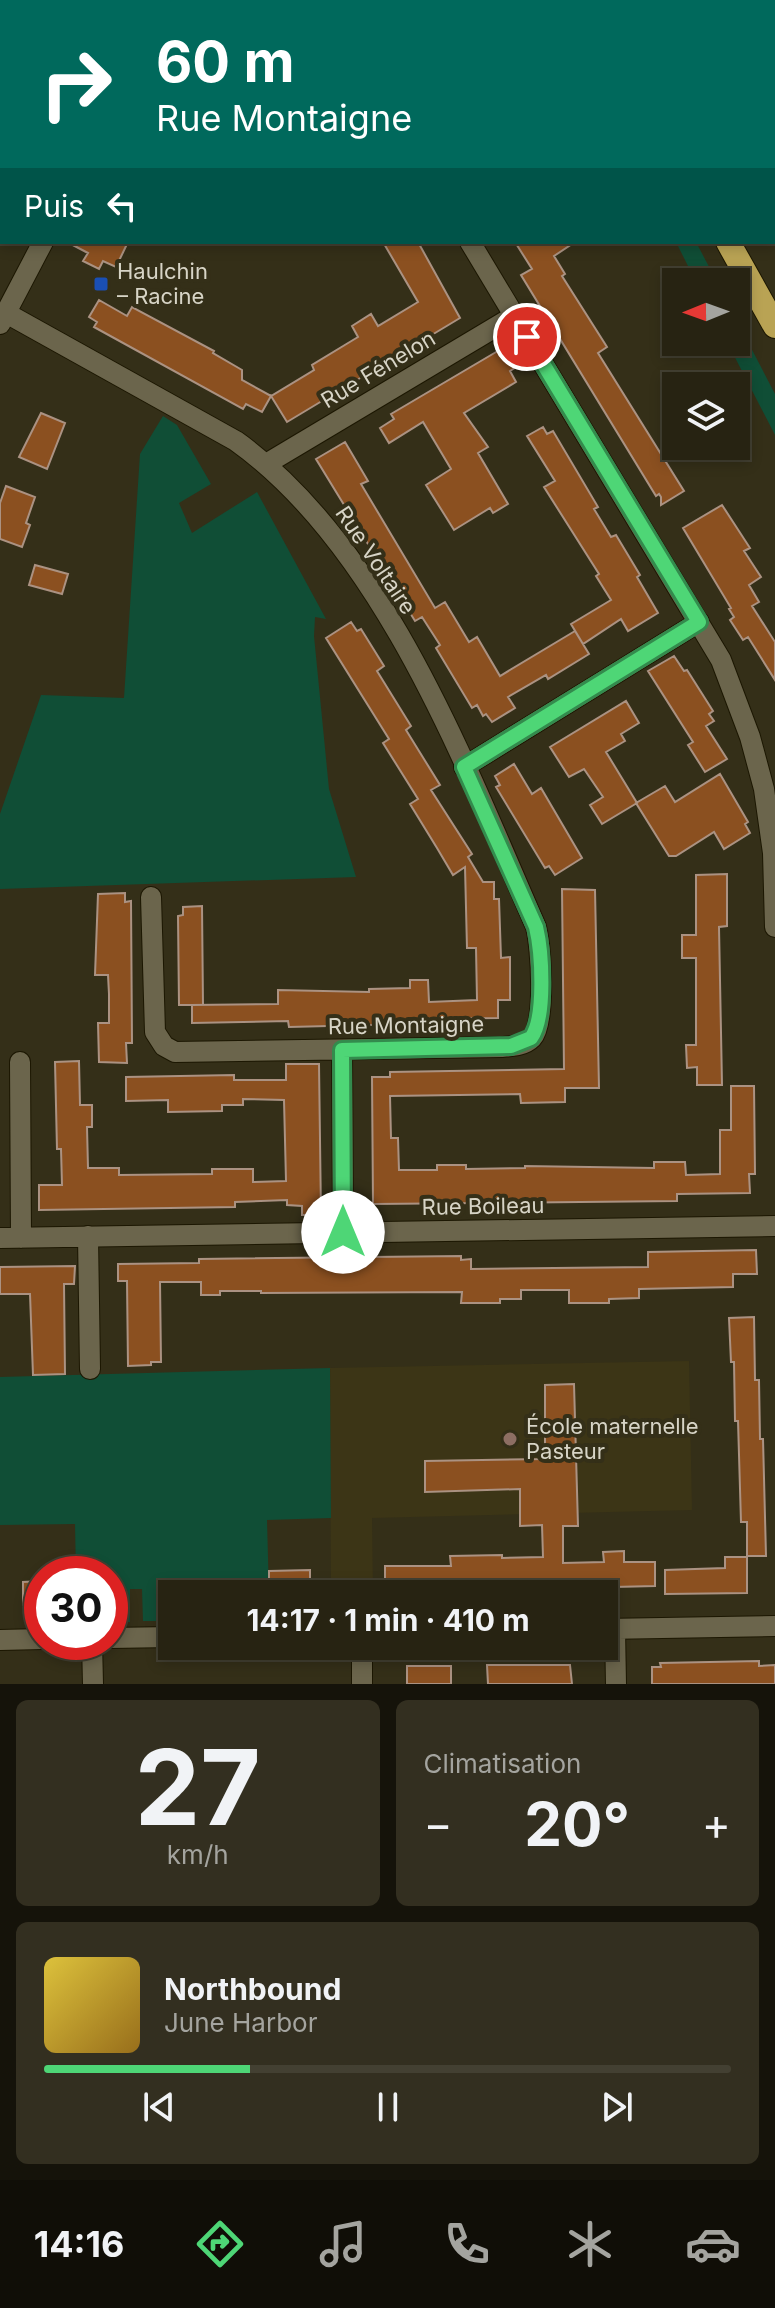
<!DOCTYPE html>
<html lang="fr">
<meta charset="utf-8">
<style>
body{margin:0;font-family:Inter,sans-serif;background:#332f20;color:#f1f3f6;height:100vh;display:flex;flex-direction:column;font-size:30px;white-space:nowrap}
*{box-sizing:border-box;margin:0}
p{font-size:26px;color:#a4a49f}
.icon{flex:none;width:44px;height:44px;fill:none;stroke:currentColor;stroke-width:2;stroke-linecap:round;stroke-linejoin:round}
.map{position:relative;height:1684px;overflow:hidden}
.sheet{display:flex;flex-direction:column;gap:16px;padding:16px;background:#15130a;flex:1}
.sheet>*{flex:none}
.top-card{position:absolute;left:0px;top:0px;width:776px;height:244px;box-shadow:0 4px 12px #0003,0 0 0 2px #434032;background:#00695c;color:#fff;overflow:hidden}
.needle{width:52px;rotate:269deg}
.tools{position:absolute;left:662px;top:268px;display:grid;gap:16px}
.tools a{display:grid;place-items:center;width:88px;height:88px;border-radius:0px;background:#272312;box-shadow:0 4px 12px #0003,0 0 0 2px #434032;font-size:40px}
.speed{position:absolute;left:24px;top:1556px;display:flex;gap:16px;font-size:40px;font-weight:700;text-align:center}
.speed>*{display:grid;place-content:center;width:104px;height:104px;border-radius:50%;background:#272312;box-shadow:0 4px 12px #0003,0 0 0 2px #434032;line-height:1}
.speed .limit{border:12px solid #d22;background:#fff;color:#111}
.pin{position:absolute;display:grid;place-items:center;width:68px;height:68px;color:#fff;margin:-34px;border:4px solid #fff;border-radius:50%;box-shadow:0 2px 8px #0007}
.me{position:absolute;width:88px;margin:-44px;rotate:0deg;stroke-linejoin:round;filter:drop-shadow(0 0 6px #0008)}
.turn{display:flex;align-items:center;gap:28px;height:168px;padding:0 24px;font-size:36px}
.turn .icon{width:104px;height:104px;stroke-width:2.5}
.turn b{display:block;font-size:56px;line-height:68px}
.then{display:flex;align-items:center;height:76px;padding:0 24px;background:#0003;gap:16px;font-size:30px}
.big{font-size:60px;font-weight:700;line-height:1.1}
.sheet .card{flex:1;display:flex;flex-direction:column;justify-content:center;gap:12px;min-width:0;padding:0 28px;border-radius:12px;background:#332f20}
.sheet .dial{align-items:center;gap:0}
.dial b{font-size:104px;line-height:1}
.song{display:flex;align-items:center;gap:24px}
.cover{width:96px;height:96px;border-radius:12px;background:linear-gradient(135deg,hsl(50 70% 55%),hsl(40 70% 35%))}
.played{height:8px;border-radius:4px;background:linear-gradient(90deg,#4ed676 30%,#434032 30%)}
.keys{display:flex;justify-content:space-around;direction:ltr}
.heat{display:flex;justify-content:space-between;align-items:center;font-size:44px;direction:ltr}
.sheet .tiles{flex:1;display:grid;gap:16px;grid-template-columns:1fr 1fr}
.card:last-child{grid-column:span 2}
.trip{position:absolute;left:158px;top:1580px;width:460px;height:80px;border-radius:0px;background:#272312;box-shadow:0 4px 12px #0003,0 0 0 2px #434032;font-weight:700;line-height:80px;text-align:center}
.dock{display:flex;height:128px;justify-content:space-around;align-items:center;background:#100e07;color:#a4a49f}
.dock .icon{width:56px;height:56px}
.dock .on{color:#4ed676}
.dock b{font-size:36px;color:#f1f3f6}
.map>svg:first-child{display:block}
.built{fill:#3c3516}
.green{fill:#104e36}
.building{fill:#8b5020;stroke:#ab9282;stroke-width:2}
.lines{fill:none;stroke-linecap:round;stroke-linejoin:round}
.minor-casing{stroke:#1c1702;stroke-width:22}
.motorway-casing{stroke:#1c1702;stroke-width:26}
.minor{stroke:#6b654c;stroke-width:20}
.motorway{stroke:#b9a354;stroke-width:24}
.route-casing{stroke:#338b4d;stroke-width:20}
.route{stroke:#4ed676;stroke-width:14}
.transit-dot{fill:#1a4fb4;stroke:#342f18;stroke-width:3}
.education-dot{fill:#8d6e63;stroke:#342f18;stroke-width:3}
.labels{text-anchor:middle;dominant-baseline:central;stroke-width:8;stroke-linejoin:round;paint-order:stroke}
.poi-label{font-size:22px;fill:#d7d4c6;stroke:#342f18;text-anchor:start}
.street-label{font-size:22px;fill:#d7d4c6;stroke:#342f18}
</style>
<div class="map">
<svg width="775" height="1684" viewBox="0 0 775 1684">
<rect width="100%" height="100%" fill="#342f18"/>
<path class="built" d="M689 1361 692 1510 372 1518 373 1594H331L330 1368Z"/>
<path class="green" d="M676 242H696L717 282H696Z
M736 319 775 394V435L727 342H736Z
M163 416 177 425 211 484 179 503 192 533 257 492 326 619 315 617 314 636 329 789 356 877 0 889V814L41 695 124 698 140 454Z
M330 1368 331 1518 267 1520 269 1594H172V1621H143L142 1589H130V1622H110V1574H76L75 1524 0 1525V1377Z"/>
<path class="building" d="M67 242H128L116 267 103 261 99 269 83 261 88 253Z
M383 242H418L460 318 287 422 271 396 262 412 246 404 243 409 94 327 97 322 89 317 99 300 127 316 132 307 214 351 213 353 242 370V380L271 396 314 370 312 365 358 337 352 326 371 314 378 326 418 302Z
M515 242H575L554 256 565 274 562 276 607 347 598 353 684 491 661 505V497L659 494 656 496 521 275 532 269Z
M508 345 521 364 510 371 516 382 464 413 488 447 478 453 508 504 493 513 490 508 454 530 426 485 451 469 423 422 389 443 380 428 394 419 391 414Z
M41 413 65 423 47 469 19 457Z
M543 427 547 434 553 431 598 507 594 509 611 537 616 535 640 575 637 577 658 613 628 631 621 619 583 644 571 624 611 600 596 576 599 574 544 487 555 481 527 436Z
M345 442 368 481 361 484 435 608 445 602 469 642 477 637 500 676 575 631 589 654 548 679 546 675 508 697 515 708 492 722 486 714 483 716 477 705 472 708 436 648 440 645 422 617 415 621 316 459Z
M6 486 35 497 26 523 30 525 22 547 0 539V503Z
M722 505 750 548 744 551 761 577 749 585 759 602 752 606 775 642V680L748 637 743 640 730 620 734 617 729 609 731 608 683 528Z
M35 565 68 574 62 594 29 585Z
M351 622 357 631 361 629 384 666 377 671 411 726 406 730 440 785 431 790 472 854 468 857 483 882H494V899H499L501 958 510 957V1000H498V1018L408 1019 409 1024 289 1027 288 1021 192 1023V1005L278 1004V990L369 992V989L410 988V980H428L429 1002 477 1000 476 948H467L465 867 453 875 437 848 410 804 418 799 383 743 389 739 326 638Z
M674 656 684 671 687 670 713 711 709 714 714 721 706 726 727 759 705 772 688 745 693 742 648 671Z
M626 701 639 723 621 734 625 741 606 752 637 803 602 824 590 805 603 797 584 769 569 777 550 747Z
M514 764 532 794 541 788 582 858 555 875 549 866 545 868 496 787 500 785 495 776Z
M720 774 748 822 745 824 750 833 724 849 714 832 676 856H669L636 803 665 786 675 802Z
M727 874V926L719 927 722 1085H697V1067L687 1068 686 1045H696V958H682V935H696V875Z
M562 889 595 890 599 1088H565V1102L521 1103 520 1094 390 1096 391 1138H398L399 1170H437V1165H466V1169L525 1168V1166L654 1168V1162H685L686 1175 720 1174V1130H731V1086H754L755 1174H749L750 1193 677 1194V1201L373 1204 372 1077H390V1072L564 1069Z
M125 893V902L131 901 132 1043H126L127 1063 99 1062 98 1023H109V994L108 975H95L98 894Z
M202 906 203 1005H179L178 916 183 915V907Z
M79 1061 80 1105H92V1127H87L88 1168H119V1175L212 1174V1169H253V1182L286 1181 284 1100 243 1099V1105H222V1111L168 1112V1100L126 1101V1077L234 1075V1080H286V1064H319L321 1215H302V1206L287 1205V1200L235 1202V1207L39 1210V1185H62L61 1149H57L55 1062Z
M756 1250 757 1274H733V1287L639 1289V1298L609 1299V1303H569V1290H521V1299H500V1303H461L462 1292 261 1293V1291H220V1295H201V1282H160L161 1362H151V1365L128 1366 127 1281H118V1264L199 1263V1259L461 1256V1260L471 1259V1269L648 1267V1252Z
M75 1266 74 1284H64L65 1374 33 1375 30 1294H0V1267Z
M754 1317 755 1380H759L760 1439H763L766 1556H747V1522H741L738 1421H735L734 1362H731L729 1318Z
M574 1384 578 1526H563V1563L604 1562 603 1552 624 1551V1562H655V1586L442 1591 432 1594 385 1593V1566H451L450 1556 502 1555V1558L543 1557 542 1525 520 1526V1489L425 1492V1461L545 1459V1385Z
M725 1557H747V1593L665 1594V1570L725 1568Z
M310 1570V1594H269V1571Z
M42 1581V1605H23V1582Z
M759 1661V1666L775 1665V1684H652V1667H661L660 1663Z
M487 1665H570L572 1684H488Z
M407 1666H451V1684H407Z"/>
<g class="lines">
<g class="minor-casing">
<path id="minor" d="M165 2 166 0
M470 242 721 660 750 737 764 789 773 853 775 927
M6 313 236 441C384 547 465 765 536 927 541 947 546 1023 532 1038 524 1046 512 1046 502 1047L175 1052 164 1046 155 1032 151 897
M0 324 43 242
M266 464 514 316
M464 767 699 622
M342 1050 343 1232
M20 1062 21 1238
M88 1236 90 1369
M0 1238 775 1226
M604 1629 775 1626
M615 1629 616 1684
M110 1638 172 1637
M0 1640 42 1639
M92 1642 93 1684
M362 1646V1684"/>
</g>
<g class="motorway-casing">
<path id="motorway" d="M584 0 585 2
M655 0 656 2
M774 201 775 203
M728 242 775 326"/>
</g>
<use href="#minor" class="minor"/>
<use href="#motorway" class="motorway"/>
</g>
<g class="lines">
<g class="route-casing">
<path id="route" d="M343 1232 342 1050 511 1046 531 1038C546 1018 542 952 536 927L464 767 699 622 527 337"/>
</g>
<use href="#route" class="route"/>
</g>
<rect class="transit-dot" x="93" y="276" width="16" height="16" rx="4"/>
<circle class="education-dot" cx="510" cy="1439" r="8"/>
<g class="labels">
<g class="poi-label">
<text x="117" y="271">Haulchin<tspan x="117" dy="25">– Racine</tspan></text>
<text x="526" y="1426">École maternelle<tspan x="526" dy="25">Pasteur</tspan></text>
</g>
<g class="street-label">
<text transform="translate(378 369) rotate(-31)">Rue Fénelon</text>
<text transform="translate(376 560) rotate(56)">Rue Voltaire</text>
<text transform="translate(406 1025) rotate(-1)">Rue Montaigne</text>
<text transform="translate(483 1206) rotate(-1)">Rue Boileau</text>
</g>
</g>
</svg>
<div class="tools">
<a><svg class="needle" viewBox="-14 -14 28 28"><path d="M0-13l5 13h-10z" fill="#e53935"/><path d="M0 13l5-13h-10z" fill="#a4a49f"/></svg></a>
<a><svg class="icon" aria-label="layers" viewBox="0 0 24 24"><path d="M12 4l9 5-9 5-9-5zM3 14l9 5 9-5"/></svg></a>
</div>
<div class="speed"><div class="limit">30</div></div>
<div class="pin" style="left:527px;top:337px;background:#d93025"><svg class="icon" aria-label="arrive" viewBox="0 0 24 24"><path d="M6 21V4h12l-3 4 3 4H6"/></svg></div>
<svg class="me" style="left:343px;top:1232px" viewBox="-20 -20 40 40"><circle r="19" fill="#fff"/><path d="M0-13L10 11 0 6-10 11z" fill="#4ed676"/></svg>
<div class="trip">14:17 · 1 min · 410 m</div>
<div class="top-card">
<div class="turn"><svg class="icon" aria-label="right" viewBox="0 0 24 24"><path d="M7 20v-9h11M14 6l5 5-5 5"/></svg><div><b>60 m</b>Rue Montaigne</div></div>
<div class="then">Puis<svg class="icon" aria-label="left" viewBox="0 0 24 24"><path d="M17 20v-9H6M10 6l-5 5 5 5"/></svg></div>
</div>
</div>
<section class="sheet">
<div class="tiles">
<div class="card dial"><b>27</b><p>km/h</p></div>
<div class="card"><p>Climatisation</p>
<div class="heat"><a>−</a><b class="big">20°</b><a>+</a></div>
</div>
<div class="card">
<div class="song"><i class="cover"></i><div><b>Northbound</b><p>June Harbor</p></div></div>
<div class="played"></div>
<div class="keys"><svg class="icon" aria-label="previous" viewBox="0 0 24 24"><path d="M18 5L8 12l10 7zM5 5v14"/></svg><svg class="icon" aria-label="pause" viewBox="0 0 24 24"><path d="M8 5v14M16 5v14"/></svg><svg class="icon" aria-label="next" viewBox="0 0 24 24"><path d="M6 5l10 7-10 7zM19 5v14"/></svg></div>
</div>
</div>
</section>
<nav class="dock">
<b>14:16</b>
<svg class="icon on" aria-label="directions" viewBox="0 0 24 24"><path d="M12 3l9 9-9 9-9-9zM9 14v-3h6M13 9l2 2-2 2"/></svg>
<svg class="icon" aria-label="music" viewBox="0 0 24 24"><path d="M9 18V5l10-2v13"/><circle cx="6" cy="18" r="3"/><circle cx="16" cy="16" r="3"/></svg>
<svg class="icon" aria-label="phone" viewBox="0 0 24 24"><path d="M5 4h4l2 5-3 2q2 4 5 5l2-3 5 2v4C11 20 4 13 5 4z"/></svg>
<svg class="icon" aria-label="climate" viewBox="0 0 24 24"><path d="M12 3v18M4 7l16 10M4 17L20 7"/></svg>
<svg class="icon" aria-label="car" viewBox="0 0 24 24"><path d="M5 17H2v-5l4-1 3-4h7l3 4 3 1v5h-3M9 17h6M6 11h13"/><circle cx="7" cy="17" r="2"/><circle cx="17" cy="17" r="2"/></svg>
</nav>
